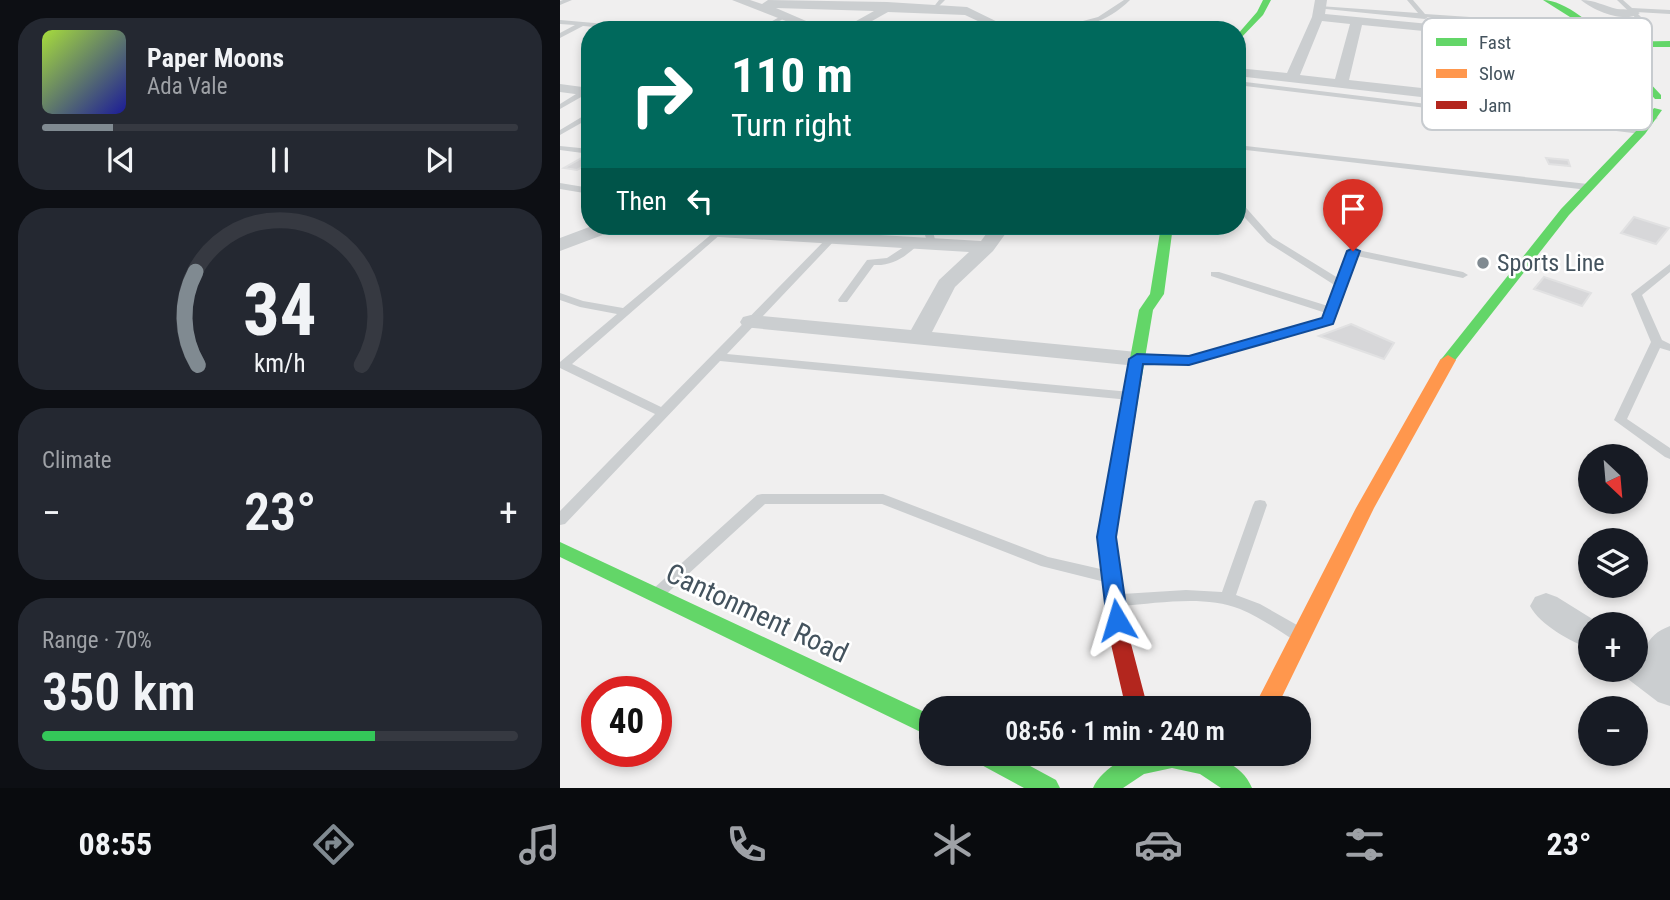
<!DOCTYPE html>
<meta charset="utf-8">
<style>
body{margin:0;font-family:"Roboto Condensed",sans-serif;background:#242831;color:#f1f3f6;height:100vh;display:flex;flex-direction:column;font-size:26px;white-space:nowrap}
*{box-sizing:border-box;margin:0}
p{font-size:23px;color:#9ea1a6}
.icon{flex:none;width:38px;height:38px;fill:none;stroke:currentColor;stroke-width:2;stroke-linecap:round;stroke-linejoin:round}
.map{position:relative;flex:1;overflow:hidden}
.drawer{display:flex;flex-direction:column;gap:18px;padding:18px;background:#0d0f14;width:560px}
.drawer>*{flex:none}
.top-card{position:absolute;left:21px;top:21px;width:665px;height:214px;border-radius:28px;box-shadow:0 4px 10px #0003;background:#00695c;color:#fff;overflow:hidden}
.needle{width:46px;rotate:154deg}
.controls{position:absolute;left:1018px;top:444px;display:grid;gap:14px}
.controls a{display:grid;place-items:center;width:70px;height:70px;border-radius:50%;background:#171b24;box-shadow:0 4px 10px #0003;font-size:35px}
.speed{position:absolute;left:21px;top:676px;display:flex;gap:14px;font-size:35px;font-weight:700;text-align:center}
.speed>*{display:grid;place-content:center;width:91px;height:91px;border-radius:50%;background:#171b24;box-shadow:0 4px 10px #0003;line-height:1}
.speed .limit{border:10px solid #d22;background:#fff;color:#111}
.pin{position:absolute;display:grid;place-items:center;width:60px;height:60px;color:#fff;margin:-72px -30px;border-radius:50% 50% 50% 0;rotate:-45deg;box-shadow:0 0 7px #0007}
.pin .icon{rotate:45deg}
.me{position:absolute;width:77px;margin:-38px;rotate:353deg;stroke-linejoin:round;filter:drop-shadow(0 0 5px #0008)}
.turn{display:flex;align-items:center;gap:24px;height:147px;padding:0 35px;font-size:32px}
.turn .icon{width:91px;height:91px;stroke-width:2.5}
.turn b{display:block;font-size:49px;line-height:60px}
.then{display:flex;align-items:center;height:66px;padding:0 35px;background:#0003;gap:14px;font-size:26px}
.big{font-size:52px;font-weight:600;line-height:1.1}
.drawer .tile{flex:1;display:flex;flex-direction:column;justify-content:center;gap:10px;min-width:0;padding:0 24px;border-radius:28px;background:#242831}
.drawer .dial{align-items:center;gap:0}
.dial svg{height:182px;overflow:visible;fill:none;stroke:#363941;stroke-width:7;stroke-linecap:round;text-anchor:middle}
.dial text{fill:#f1f3f6;stroke:none}
.song{display:flex;align-items:center;gap:21px}
.cover{width:84px;height:84px;border-radius:10px;background:linear-gradient(135deg,hsl(80 70% 55%),hsl(240 70% 35%))}
.played{height:7px;border-radius:4px;background:linear-gradient(90deg,#808a91 15%,#363941 15%)}
.keys{display:flex;justify-content:space-around;direction:ltr}
.heat{display:flex;justify-content:space-between;align-items:center;font-size:38px;direction:ltr}
.charge{height:10px;border-radius:5px;background:linear-gradient(90deg,#34c759 70%,#363941 0)}
.trip{position:absolute;left:359px;top:696px;width:392px;height:70px;border-radius:28px;background:#171b24;box-shadow:0 4px 10px #0003;font-weight:600;line-height:70px;text-align:center}
.menu{display:flex;height:112px;justify-content:space-around;align-items:center;background:#090b0e;color:#9ea1a6}
.menu .icon{width:49px;height:49px}
.menu .active{color:#808a91}
.menu b{font-size:32px;color:#f1f3f6}
main{display:flex;flex:1;min-height:0}
.map>svg:first-child{display:block}
.building{fill:#d7d7d9;stroke:#e1e1e2;stroke-width:2}
.lines{fill:none;stroke-linecap:round;stroke-linejoin:round}
.lane{fill:#cbced0;fill-rule:evenodd}
.street{fill:#cbced0;fill-rule:evenodd}
.fast{fill:#63d668;fill-rule:evenodd}
.slow{fill:#ff974d;fill-rule:evenodd}
.jam{fill:#b3261e;fill-rule:evenodd}
.route{fill:#1a73e8;stroke:#114b97;stroke-width:2}
.poi-dot{fill:#808a91;stroke:#fff;stroke-width:2.5}
.labels{text-anchor:middle;dominant-baseline:central;stroke-width:5;stroke-linejoin:round;paint-order:stroke}
.poi-label{font-size:24px;fill:#44535e;stroke:#fff;text-anchor:start}
.near-street-label{font-size:28px;fill:#44535e;stroke:#fff}
.key{fill:#fff;stroke:#c7cbcf;stroke-width:2}
.key-label{font-size:19px;fill:#44535e}
</style>
<main>
<section class="drawer">
<div class="tile">
<div class="song"><i class="cover"></i><div><b>Paper Moons</b><p>Ada Vale</p></div></div>
<div class="played"></div>
<div class="keys"><svg class="icon" aria-label="previous" viewBox="0 0 24 24"><path d="M18 5L8 12l10 7zM5 5v14"/></svg><svg class="icon" aria-label="pause" viewBox="0 0 24 24"><path d="M8 5v14M16 5v14"/></svg><svg class="icon" aria-label="next" viewBox="0 0 24 24"><path d="M6 5l10 7-10 7zM19 5v14"/></svg></div>
</div>
<div class="tile dial"><svg viewBox="0 0 100 80">
<path d="M14 69A42 42 0 1 1 86 69"/>
<path d="M14 69A42 42 0 0 1 13 28" stroke="#808a91"/>
<text x="50" y="56" font-size="32" font-weight="700">34</text>
<text x="50" y="72" font-size="11">km/h</text>
</svg></div>
<div class="tile"><p>Climate</p>
<div class="heat"><a>−</a><b class="big">23°</b><a>+</a></div>
</div>
<div class="tile"><p>Range · 70%</p><b class="big">350 km</b><div class="charge"></div></div>
</section>
<div class="map">
<svg width="1110" height="788" viewBox="0 0 1110 788">
<rect width="100%" height="100%" fill="#f0efef"/>
<path class="building" d="M27 155H30V163L17 170 4 168Z
M986 158 1008 160 1010 166 989 164Z
M1074 217 1109 228 1096 244 1061 233Z
M984 277 1031 293 1022 306 974 289Z
M791 324 834 343 824 359 759 336Z"/>
<g class="lines">
<path class="lane" d="M3 0H12L0 5V1Z
M379 0H385L376 9H372Z
M564 0H570C548 22 520 30 489 30L538 17Z
M847 0H853L865 14 1032 25 1035 27 1032 29 868 17 865 19 756 8 759 6 858 13Z
M1057 0H1063L1072 8 1110 10V14L1076 12 1092 28 1087 29Z
M223 15 228 16 204 30H196Z
M0 20 46 24 49 26 46 28 23 26 0 38V33L15 25 0 24Z
M75 25 104 28 107 30 73 28Z
M989 37 992 39 1026 110 1025 112 1018 110 986 39Z
M1013 39 1016 41 1047 112 1046 114 1039 112 1010 41Z
M677 81 1081 130 1085 132 1081 134 677 85Z
M24 89H30V92L0 109V104Z
M30 112V118L0 135V130Z
M677 145 1028 184 1032 187 1028 190 677 149Z
M0 146 30 149V154L0 150Z
M0 183 30 188V194L0 189Z
M677 200 680 201 713 238 778 278 788 252 793 249 903 272 908 275 903 278 797 256 787 284 788 286 785 289 772 323 629 365 574 362 572 359 578 355 629 357 763 319 766 313 651 276V272H659L768 306 776 286 707 242 677 209Z
M354 226H365L373 232 376 243 374 245H368L365 235Z
M159 228 164 231 162 233 12 364 101 407 269 236 272 235 277 238 275 240 167 354 570 392 576 396 570 400 160 361 5 524 0 525V511L95 414 0 368V362L57 314 20 307 0 300V293L23 301 63 308Z
M356 239 361 242 359 244C345 257 333 266 314 265L287 302H279L278 300 307 260 327 258Z
M1110 264V272L1082 295 1102 340 1110 344V351L1100 348 1067 419 1110 448V459L1105 457 1054 420 1091 342 1071 294Z
M202 494H323L488 557 545 570 550 572 553 576 550 580 545 582 481 566 322 504H205L103 597 98 599 93 597 90 593 93 589 197 495Z
M700 500 705 501 707 505 676 595 700 604 744 629 746 634 744 639 738 641 732 639C715 628 699 617 680 609 645 595 599 603 562 606L556 605 554 600 556 595 562 594 626 590 662 592 693 505 695 501Z"/>
<path class="street" d="M172 0H190L202 4 208 0 327 2 407 7 454 30H437L405 15 328 12 296 30H280L314 11 216 8 267 30H249Z
M755 0H767L765 14 1047 41 1054 45 1047 49 802 25 789 80 1090 113 1098 118 1090 123 677 76V68L727 73 752 17ZM762 21 790 24 775 79 740 75Z
M1021 0C1035 0 1044 6 1057 9 1066 10 1073 8 1080 13 1065 24 1034 11 1021 0Z
M0 84 30 88V96L0 92Z
M32 226H59L56 230 0 251V238Z
M116 226H168L421 241 432 226H451L433 251 395 287 372 332 577 352 585 354 589 359 585 364 577 366 183 327 180 322 183 317 191 315 351 330 379 280 409 252 159 237 119 230Z
M986 593 997 597 1042 625H1031V649C1011 642 980 625 970 606L975 597Z
M1110 626V706L1098 702 1064 676 1061 670H1076V651L1086 655 1084 650C1090 637 1097 631 1110 626Z"/>
<path class="fast" d="M703 0H711L703 15 677 42V35L697 12Z
M983 0C1005 0 1036 27 1051 42L1110 41V47H1056L1101 95V99H1095L1029 29Z
M1094 108 1102 110 1085 134 1009 215 893 363H883L880 360 883 357 1001 209 1077 130Z
M601 226H613L604 294 593 310 576 412 568 417 560 412 579 310 590 294Z
M0 542 371 715V737L0 557Z
M412 754H448L496 780 500 788H464L416 762Z
M575 754C612 754 674 745 692 788H661L640 774 612 768 584 774 563 788H533C540 772 558 761 575 754Z"/>
<path class="slow" d="M888 355 896 360 814 508 716 709H693L796 508 880 360Z"/>
<path class="jam" d="M568 407 576 412 556 537 570 640 588 709H566L550 640 538 537 560 412Z"/>
</g>
<path class="route" d="M793 248 800 251 773 324 629 365 583 364 556 537 568 620 565 626 557 629 550 626 547 620 537 537 569 359 577 354 629 356 762 318 787 251Z"/>
<circle class="poi-dot" cx="923" cy="263" r="7"/>
<g class="labels">
<g class="poi-label">
<text x="937" y="263">Sports Line</text>
</g>
<g class="near-street-label">
<text transform="translate(197 613) rotate(25)">Cantonment Road</text>
</g>
</g>
<rect x="862" y="18" width="230" height="112" rx="10" class="key"/>
<rect x="876" y="38" width="31" height="8" fill="#63d668"/>
<rect x="876" y="69" width="31" height="9" fill="#ff974d"/>
<rect x="876" y="101" width="31" height="8" fill="#b3261e"/>
<g class="key-label">
<text x="919" y="49">Fast</text>
<text x="919" y="80">Slow</text>
<text x="919" y="112">Jam</text>
</g>
</svg>
<div class="controls">
<a><svg class="needle" viewBox="-14 -14 28 28"><path d="M0-13l5 13h-10z" fill="#e53935"/><path d="M0 13l5-13h-10z" fill="#9ea1a6"/></svg></a>
<a><svg class="icon" aria-label="layers" viewBox="0 0 24 24"><path d="M12 4l9 5-9 5-9-5zM3 14l9 5 9-5"/></svg></a>
<a>+</a>
<a>−</a>
</div>
<div class="speed"><div class="limit">40</div></div>
<div class="pin" style="left:793px;top:251px;background:#d93025"><svg class="icon" aria-label="arrive" viewBox="0 0 24 24"><path d="M6 21V4h12l-3 4 3 4H6"/></svg></div>
<svg class="me" style="left:557px;top:620px" viewBox="-20 -20 40 40"><path d="M0-17L14 15 0 8-14 15z" fill="#1a73e8" stroke="#fff" stroke-width="4"/></svg>
<div class="trip">08:56 · 1 min · 240 m</div>
<div class="top-card">
<div class="turn"><svg class="icon" aria-label="right" viewBox="0 0 24 24"><path d="M7 20v-9h11M14 6l5 5-5 5"/></svg><div><b>110 m</b>Turn right</div></div>
<div class="then">Then<svg class="icon" aria-label="left" viewBox="0 0 24 24"><path d="M17 20v-9H6M10 6l-5 5 5 5"/></svg></div>
</div>
</div>
</main>
<nav class="menu">
<b>08:55</b>
<svg class="icon active" aria-label="directions" viewBox="0 0 24 24"><path d="M12 3l9 9-9 9-9-9zM9 14v-3h6M13 9l2 2-2 2"/></svg>
<svg class="icon" aria-label="music" viewBox="0 0 24 24"><path d="M9 18V5l10-2v13"/><circle cx="6" cy="18" r="3"/><circle cx="16" cy="16" r="3"/></svg>
<svg class="icon" aria-label="phone" viewBox="0 0 24 24"><path d="M5 4h4l2 5-3 2q2 4 5 5l2-3 5 2v4C11 20 4 13 5 4z"/></svg>
<svg class="icon" aria-label="climate" viewBox="0 0 24 24"><path d="M12 3v18M4 7l16 10M4 17L20 7"/></svg>
<svg class="icon" aria-label="car" viewBox="0 0 24 24"><path d="M5 17H2v-5l4-1 3-4h7l3 4 3 1v5h-3M9 17h6M6 11h13"/><circle cx="7" cy="17" r="2"/><circle cx="17" cy="17" r="2"/></svg>
<svg class="icon" aria-label="filters" viewBox="0 0 24 24"><path d="M4 7h16M4 17h16"/><circle cx="9" cy="7" r="2"/><circle cx="15" cy="17" r="2"/></svg>
<b>23°</b>
</nav>
